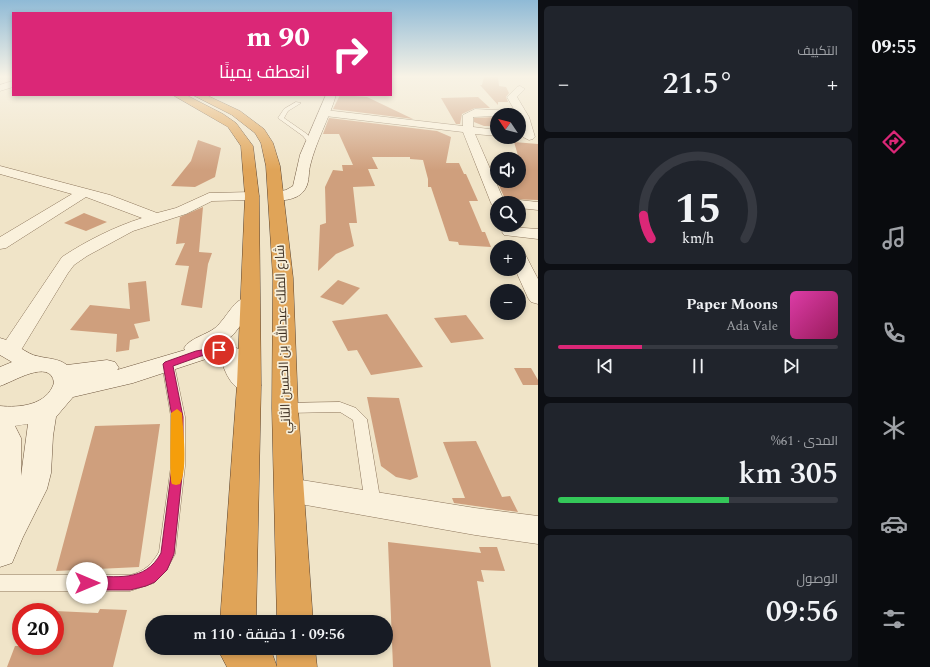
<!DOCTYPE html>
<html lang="ar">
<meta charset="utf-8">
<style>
body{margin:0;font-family:Spectral,Cairo,serif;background:#20242c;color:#f1f3f6;direction:rtl;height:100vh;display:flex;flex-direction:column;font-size:15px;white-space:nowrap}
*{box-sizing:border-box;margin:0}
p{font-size:13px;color:#9ea1a6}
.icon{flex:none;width:22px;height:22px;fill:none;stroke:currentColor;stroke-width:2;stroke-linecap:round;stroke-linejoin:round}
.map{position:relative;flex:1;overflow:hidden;direction:ltr}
.sheet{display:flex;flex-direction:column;gap:6px;padding:6px;background:#0d0f14;width:320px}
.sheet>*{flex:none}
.banner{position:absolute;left:12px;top:12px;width:380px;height:84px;border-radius:0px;box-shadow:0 2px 6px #0003;direction:rtl;background:#db2777;color:#fff;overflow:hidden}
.needle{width:26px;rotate:305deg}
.controls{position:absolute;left:490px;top:108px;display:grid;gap:8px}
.controls a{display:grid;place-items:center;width:36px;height:36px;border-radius:50%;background:#171b24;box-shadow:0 2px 6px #0003;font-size:20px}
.speed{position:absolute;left:12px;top:603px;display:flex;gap:8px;font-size:20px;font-weight:700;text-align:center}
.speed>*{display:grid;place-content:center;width:52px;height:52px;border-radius:50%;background:#171b24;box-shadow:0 2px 6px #0003;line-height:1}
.speed .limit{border:6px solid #d22;background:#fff;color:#111}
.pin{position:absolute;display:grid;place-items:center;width:34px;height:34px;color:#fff;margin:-17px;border:2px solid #fff;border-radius:50%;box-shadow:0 1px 4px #0007}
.me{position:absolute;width:44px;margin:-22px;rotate:90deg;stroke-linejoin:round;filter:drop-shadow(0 0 3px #0008)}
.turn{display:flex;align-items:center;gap:14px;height:84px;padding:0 16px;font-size:18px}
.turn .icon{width:52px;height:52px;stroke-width:2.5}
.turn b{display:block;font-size:28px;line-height:34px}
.big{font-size:30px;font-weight:600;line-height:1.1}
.sheet .tile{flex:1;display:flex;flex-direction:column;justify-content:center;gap:6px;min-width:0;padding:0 14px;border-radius:6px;background:#20242c}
.sheet .dial{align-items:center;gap:0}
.dial svg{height:104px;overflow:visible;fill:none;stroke:#363941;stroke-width:7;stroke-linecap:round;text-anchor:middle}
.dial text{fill:#f1f3f6;stroke:none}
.song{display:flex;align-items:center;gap:12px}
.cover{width:48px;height:48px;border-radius:6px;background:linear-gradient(135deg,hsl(320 70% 55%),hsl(330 70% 35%))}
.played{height:4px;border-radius:2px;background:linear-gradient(90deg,#db2777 30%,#363941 30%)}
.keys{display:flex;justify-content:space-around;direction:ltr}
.heat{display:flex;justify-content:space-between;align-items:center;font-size:22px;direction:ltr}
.charge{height:6px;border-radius:3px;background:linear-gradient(90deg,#34c759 61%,#363941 0)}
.trip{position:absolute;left:145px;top:615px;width:248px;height:40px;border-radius:20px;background:#171b24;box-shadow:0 2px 6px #0003;font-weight:600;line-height:40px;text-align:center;direction:rtl}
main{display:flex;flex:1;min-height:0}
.tab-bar{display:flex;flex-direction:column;width:72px;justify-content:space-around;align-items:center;background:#090b0e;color:#9ea1a6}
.tab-bar .icon{width:28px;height:28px}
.tab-bar .active{color:#db2777}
.tab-bar b{font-size:18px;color:#f1f3f6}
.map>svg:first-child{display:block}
.building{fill:#cf9f7d}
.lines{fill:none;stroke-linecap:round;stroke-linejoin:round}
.lane-casing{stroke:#8d765c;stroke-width:1}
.street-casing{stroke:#8d765c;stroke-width:1}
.secondary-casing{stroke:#6f573f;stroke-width:1}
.highway-casing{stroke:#5b4430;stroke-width:1}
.lane{fill:#faf1dc;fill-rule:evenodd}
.street{fill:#faf1dc;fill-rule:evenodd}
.secondary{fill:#faf1dc;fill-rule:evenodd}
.highway{fill:#e0a458;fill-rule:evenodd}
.route{fill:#db2777;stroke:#8e194d}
.slow{fill:#f59e0b}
.labels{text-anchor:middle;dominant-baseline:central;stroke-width:3.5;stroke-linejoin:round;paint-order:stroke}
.street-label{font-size:13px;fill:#3d2e20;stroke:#f7eed8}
</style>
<main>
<nav class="tab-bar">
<b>09:55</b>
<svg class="icon active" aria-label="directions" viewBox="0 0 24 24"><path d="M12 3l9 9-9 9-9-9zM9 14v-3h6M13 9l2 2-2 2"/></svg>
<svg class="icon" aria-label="music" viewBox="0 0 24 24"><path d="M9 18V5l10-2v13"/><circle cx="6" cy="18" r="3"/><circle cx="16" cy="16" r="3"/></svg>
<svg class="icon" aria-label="phone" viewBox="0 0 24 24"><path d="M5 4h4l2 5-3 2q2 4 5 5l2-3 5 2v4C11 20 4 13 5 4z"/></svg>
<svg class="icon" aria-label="climate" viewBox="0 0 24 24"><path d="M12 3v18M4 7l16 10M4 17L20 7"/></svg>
<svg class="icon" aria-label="car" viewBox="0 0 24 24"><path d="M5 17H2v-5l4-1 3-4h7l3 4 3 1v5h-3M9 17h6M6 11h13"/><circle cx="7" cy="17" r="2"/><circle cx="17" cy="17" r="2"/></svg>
<svg class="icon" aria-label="filters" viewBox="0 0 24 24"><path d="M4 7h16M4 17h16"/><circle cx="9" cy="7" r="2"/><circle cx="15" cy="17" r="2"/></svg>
</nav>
<section class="sheet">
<div class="tile"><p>التكييف</p>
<div class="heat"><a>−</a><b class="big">21.5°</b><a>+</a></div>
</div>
<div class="tile dial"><svg viewBox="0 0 100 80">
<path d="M14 69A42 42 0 1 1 86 69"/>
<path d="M14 69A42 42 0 0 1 8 51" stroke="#db2777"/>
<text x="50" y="56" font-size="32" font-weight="700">15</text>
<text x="50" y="72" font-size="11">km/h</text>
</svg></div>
<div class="tile">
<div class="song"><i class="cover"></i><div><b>Paper Moons</b><p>Ada Vale</p></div></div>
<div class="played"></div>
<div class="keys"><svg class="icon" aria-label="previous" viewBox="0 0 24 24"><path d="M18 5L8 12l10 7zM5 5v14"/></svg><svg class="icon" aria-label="pause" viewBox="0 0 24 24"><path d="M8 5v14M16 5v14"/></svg><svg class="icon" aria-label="next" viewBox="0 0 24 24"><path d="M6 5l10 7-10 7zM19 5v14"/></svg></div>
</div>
<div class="tile"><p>المدى · 61%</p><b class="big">305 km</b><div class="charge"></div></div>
<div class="tile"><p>الوصول</p><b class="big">09:56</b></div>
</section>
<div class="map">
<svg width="538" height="667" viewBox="0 0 538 667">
<rect width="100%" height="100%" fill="#f0e4c8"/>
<path class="building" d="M484 77H498L499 86 506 87 509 93 506 97 508 102H498V105L480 85H482Z
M340 95 367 97 413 119 333 109Z
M478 97 490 108H475L462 114 460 124H456L441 98Z
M497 117V126H484L474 122V118Z
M329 118 437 131 451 137 446 163H459L464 174H466L478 201H469L482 232H485L491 247 459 245 458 242 449 241 431 187H428V179L423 160 410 159V157H372L378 169H368L375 186 353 187 357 223H349L354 246 336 254 318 271 320 225 326 223 325 187 333 170 343 171 342 165H353L339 134H323Z
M198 140 221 148 215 177 195 187 171 186 191 161Z
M514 142 538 144V200L505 199 497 181H519V159Z
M203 207 199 252 212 253 208 264 202 308 181 305 189 266 175 265 185 243 176 244 180 217Z
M84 213 107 222 86 231 64 223Z
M338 280 360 288 343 305 320 297Z
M146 281 150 321 134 324 139 338 130 340 129 350 116 352 117 334 70 330 90 305 130 309 128 283Z
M387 314 423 367 371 375 357 350 348 351 332 321Z
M466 315 484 339 451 343 434 318Z
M514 368H531L538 380V385H523Z
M367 397 399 398 418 477 410 480 396 477 381 466Z
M160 424 139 567 56 571 95 426Z
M476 441 502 497 510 496 518 512 454 503 452 498H465L443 442Z
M388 542 481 553 479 547H497L505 571 481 570 484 582 477 581 491 667H393Z
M100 609 127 610 113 667H7L15 646H55V611L98 613Z"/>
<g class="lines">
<g class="lane-casing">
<path id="lane" d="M296 102 301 103 288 111 284 118 307 134 315 144 314 145H310L303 136 278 118 284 109Z
M168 360 174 364 185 417V466L175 554 166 571 154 583 130 591H0V575H130C144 572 152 564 159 552L171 466V417L162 364Z
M340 402 356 408 367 419 381 504 378 509 373 511 368 509 365 504 353 420 340 412 285 413 280 411 279 408 280 405 285 403Z"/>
</g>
<g class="street-casing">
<path id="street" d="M13 81V87L0 91V85Z
M520 86 525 89 517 97 529 117 535 137 533 139 529 140 523 137 519 115 473 117V127L497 130V136L475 134 505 203H497V207L493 206 491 203 463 132 325 116 320 113 325 110 463 126V115L475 109 515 111 507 97 517 87Z
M0 166 110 195 157 213 176 208 209 193 252 192 257 193 259 196 257 199 252 200 212 201 186 214 133 231 87 256 74 265 68 273 18 355 10 357 2 355 0 349 62 257C86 241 114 227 142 218L86 197 6 248 0 249V237L72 194 0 174Z
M519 200 538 202V210L519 208V203H512Z
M510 227 538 229V239L504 235 502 232 504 229Z
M519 253 525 254 538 279V304L531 302 528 298 515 269H519Z
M289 478 475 508 538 516V544L475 535 289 502 279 498 275 490 279 482Z"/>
</g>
<g class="secondary-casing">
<path id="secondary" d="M326 95H336C329 119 316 141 310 166 308 175 310 184 303 192 296 200 280 202 271 199L269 196 271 193 286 190 293 186 300 155Z
M249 296 256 298 259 302 233 335 222 343 239 349 248 369 261 385 258 391C236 397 226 377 221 359L212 357 133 383 73 397 56 417 53 436 51 473 47 489 23 537 12 563 0 567V406C20 408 47 405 54 383 51 357 11 383 0 386V367L12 362 0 355V338C13 341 28 355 37 356 48 359 58 358 67 365L107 360 115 362 119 368 117 370 185 350 184 348C190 338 206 335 215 328 228 317 232 300 249 296ZM28 424 21 476V438L15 426Z"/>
</g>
<g class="highway-casing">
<path id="highway" d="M173 95H186L223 114 236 123 253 146 259 196 261 385 256 622H220L237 385 245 196 241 146 228 127Z
M193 95H206L240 111 264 129 273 143 280 166 293 278 298 408 313 622H277L272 408 273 278 266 166 261 143 255 133 232 115Z
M219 648H262L272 653 277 667V648H315L317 667H227L218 650Z"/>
</g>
<use href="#lane" class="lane"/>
<use href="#street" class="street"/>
<use href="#secondary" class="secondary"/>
<use href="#highway" class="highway"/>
</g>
<linearGradient id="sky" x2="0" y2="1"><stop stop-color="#8fbad6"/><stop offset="0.45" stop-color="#f8f3e6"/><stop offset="1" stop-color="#f8f3e6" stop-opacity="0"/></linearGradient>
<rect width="538" height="170" fill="url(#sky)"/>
<path class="route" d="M219 347H223V352L201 356 173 366 183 417V466L174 554 167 570 155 582 146 586 130 590H87L82 588 80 583 82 578 87 576C116 576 145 583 161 553L172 466V417L163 364 165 362 196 351Z"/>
<path class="slow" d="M177 409 182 413C183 431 188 468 180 484L176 485 172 484C169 479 171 423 171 413Z"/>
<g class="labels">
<g class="street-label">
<text transform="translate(283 339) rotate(-92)">شارع الملك عبدالله بن الحسين الثاني</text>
</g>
</g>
</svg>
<div class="controls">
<a><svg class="needle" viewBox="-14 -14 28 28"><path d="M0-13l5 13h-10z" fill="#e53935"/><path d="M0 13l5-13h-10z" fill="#9ea1a6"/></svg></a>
<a><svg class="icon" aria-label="sound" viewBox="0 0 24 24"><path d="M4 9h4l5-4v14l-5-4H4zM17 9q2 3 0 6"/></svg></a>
<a><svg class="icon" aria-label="search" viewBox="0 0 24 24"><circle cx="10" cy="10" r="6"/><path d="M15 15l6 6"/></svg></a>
<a>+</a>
<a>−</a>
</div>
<div class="speed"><div class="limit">20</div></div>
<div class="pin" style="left:219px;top:350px;background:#d93025"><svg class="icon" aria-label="arrive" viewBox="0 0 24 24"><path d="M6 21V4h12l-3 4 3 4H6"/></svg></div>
<svg class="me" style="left:87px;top:583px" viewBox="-20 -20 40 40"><circle r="19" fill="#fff"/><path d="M0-13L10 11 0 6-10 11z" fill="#db2777"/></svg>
<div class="trip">09:56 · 1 دقيقة · 110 m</div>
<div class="banner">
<div class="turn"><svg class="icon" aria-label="right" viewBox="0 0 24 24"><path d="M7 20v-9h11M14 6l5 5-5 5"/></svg><div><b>90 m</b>انعطف يمينًا</div></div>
</div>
</div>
</main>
